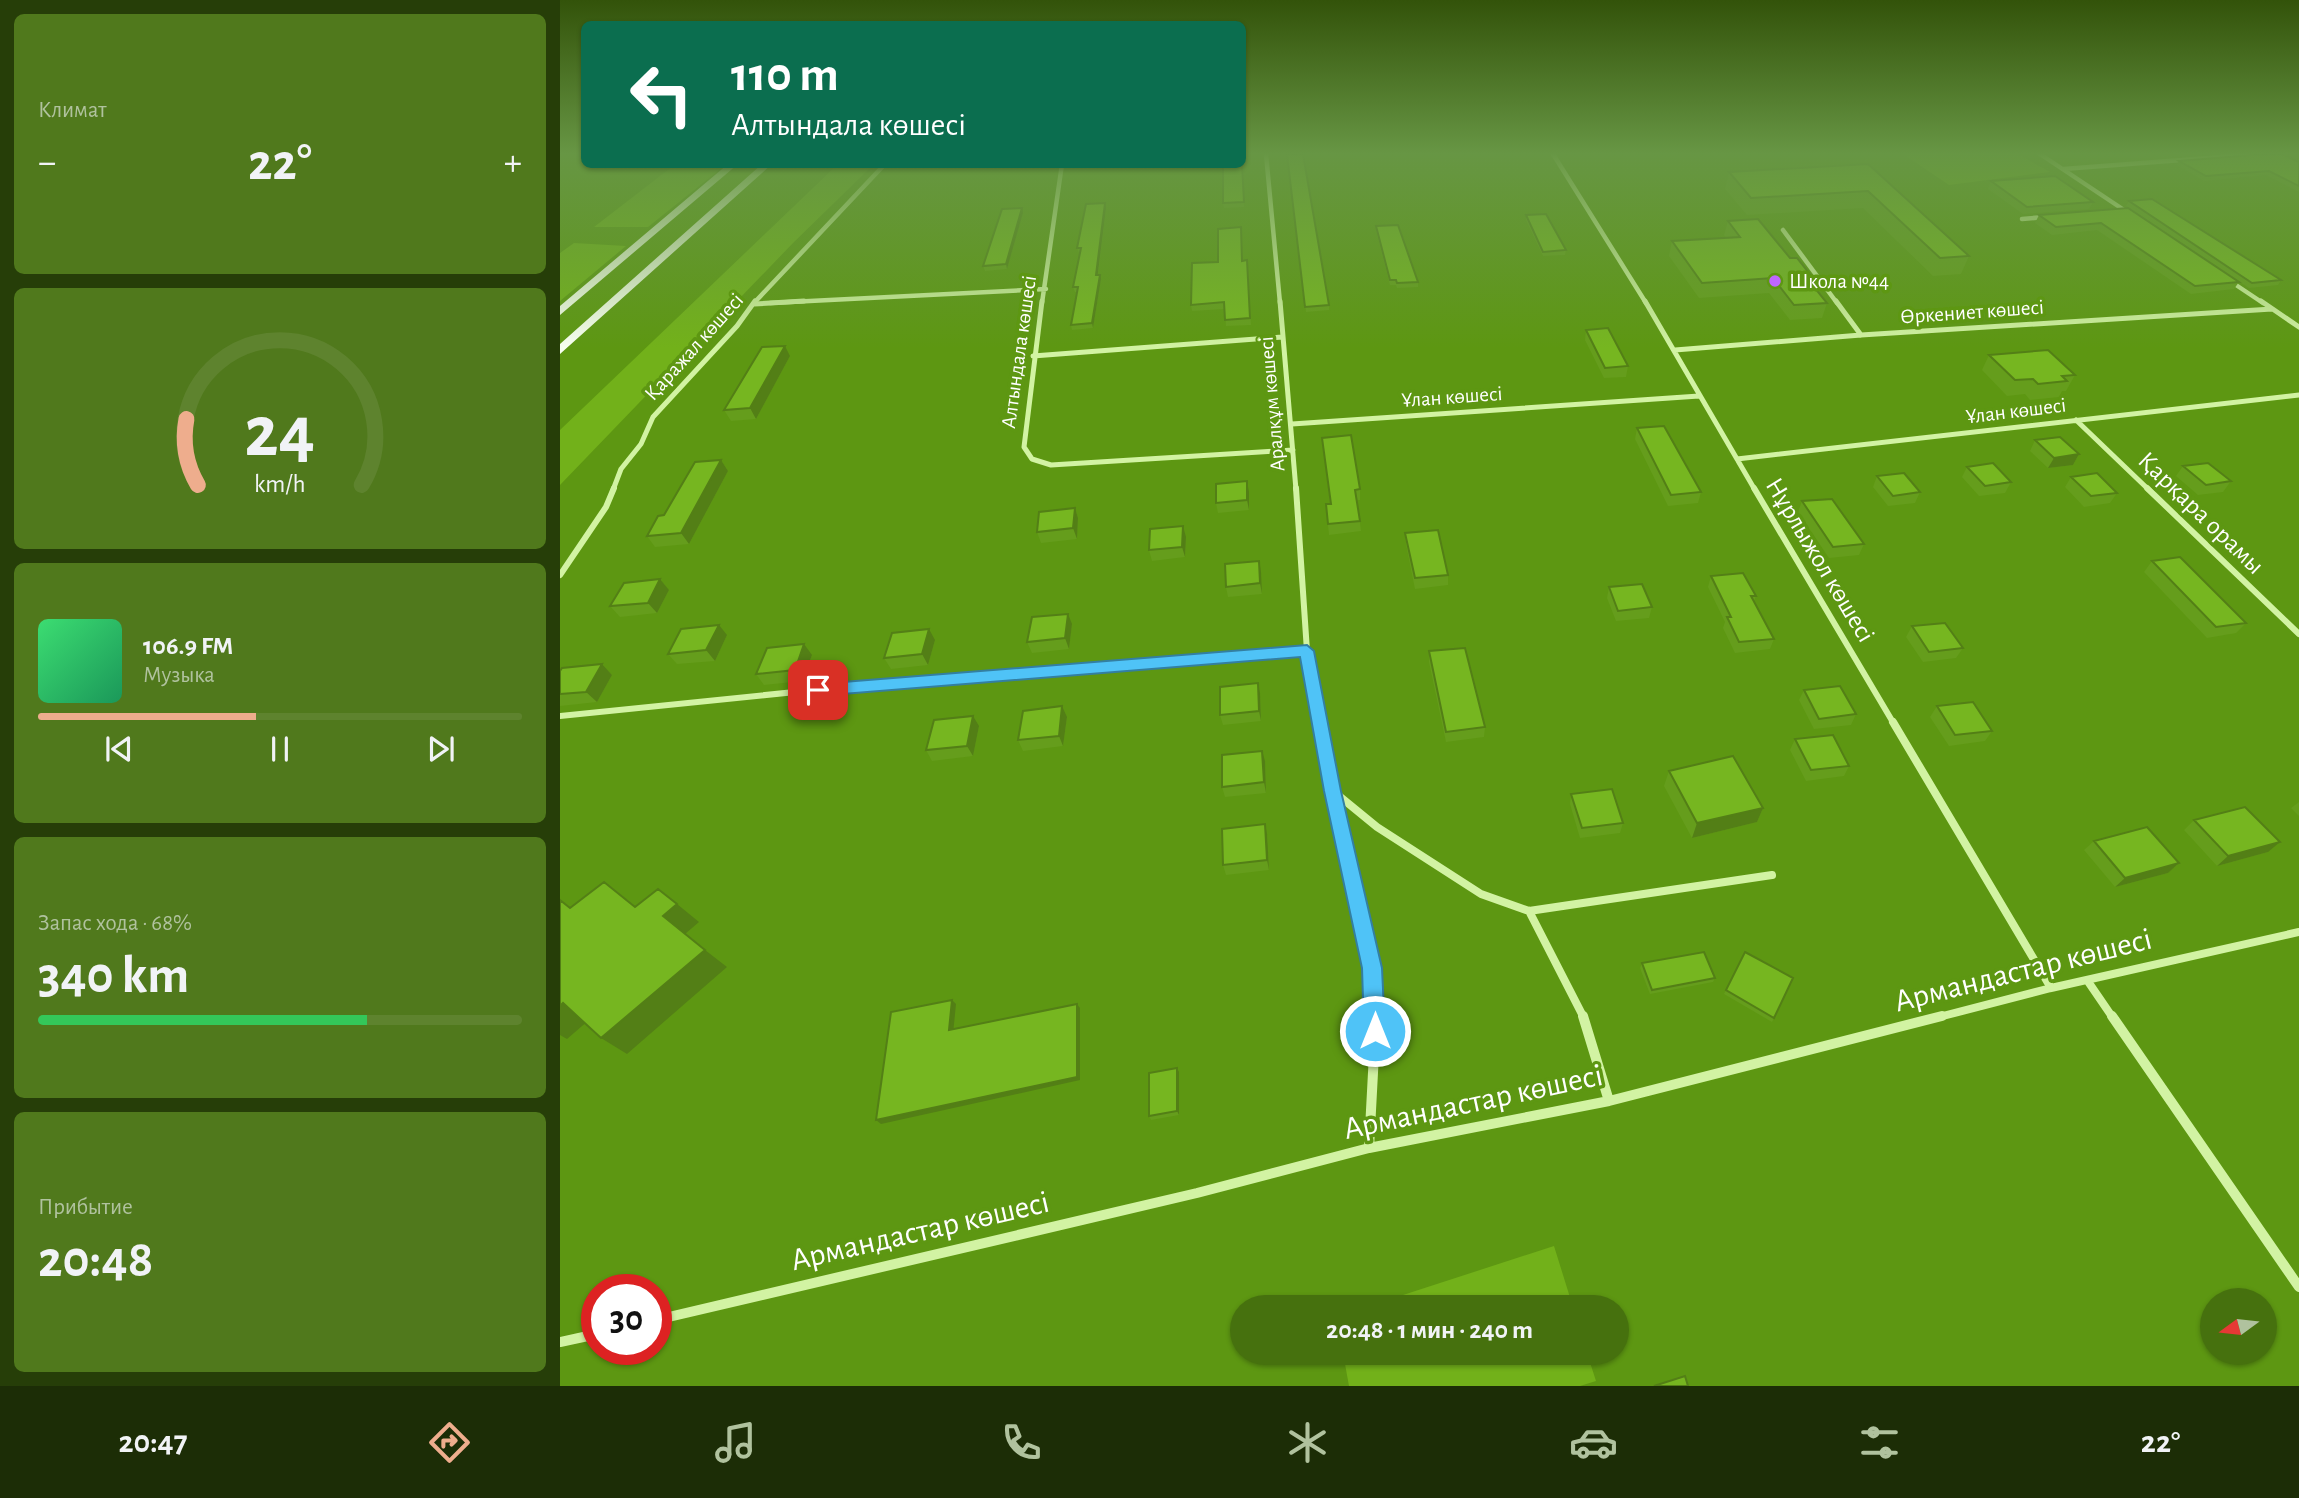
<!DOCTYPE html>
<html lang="ru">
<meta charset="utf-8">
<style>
body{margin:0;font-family:"Alegreya Sans",sans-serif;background:#50791c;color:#f1f3f6;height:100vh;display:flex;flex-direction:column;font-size:26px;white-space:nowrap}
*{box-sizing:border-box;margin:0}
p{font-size:23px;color:#b0c29e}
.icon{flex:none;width:38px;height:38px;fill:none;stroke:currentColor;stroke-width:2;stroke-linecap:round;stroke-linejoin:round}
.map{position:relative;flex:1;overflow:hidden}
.side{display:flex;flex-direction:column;gap:14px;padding:14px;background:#263e08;width:560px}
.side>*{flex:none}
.top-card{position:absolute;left:21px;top:21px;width:665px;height:147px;border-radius:10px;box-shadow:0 2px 5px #0004;background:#0b6e4f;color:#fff;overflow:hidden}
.needle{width:46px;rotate:255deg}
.buttons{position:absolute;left:1640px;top:1288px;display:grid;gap:14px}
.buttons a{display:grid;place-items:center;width:77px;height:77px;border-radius:50%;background:#46710e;box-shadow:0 2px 5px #0004;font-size:35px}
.speed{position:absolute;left:21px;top:1274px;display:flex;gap:14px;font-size:35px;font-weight:700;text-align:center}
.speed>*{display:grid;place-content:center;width:91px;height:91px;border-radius:50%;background:#46710e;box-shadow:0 2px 5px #0004;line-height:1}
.speed .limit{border:10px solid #d22;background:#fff;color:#111}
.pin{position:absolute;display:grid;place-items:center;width:60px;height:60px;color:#fff;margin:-30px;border-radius:14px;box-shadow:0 4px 10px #0006}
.me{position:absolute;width:77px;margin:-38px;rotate:0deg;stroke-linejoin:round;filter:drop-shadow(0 0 5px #0008)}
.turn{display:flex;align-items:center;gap:24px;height:147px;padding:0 35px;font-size:32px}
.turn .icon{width:91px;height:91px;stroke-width:2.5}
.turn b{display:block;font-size:49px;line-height:60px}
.big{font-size:52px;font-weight:600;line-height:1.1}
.side .widget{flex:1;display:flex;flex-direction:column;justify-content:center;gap:10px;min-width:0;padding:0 24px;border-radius:10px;background:#50791c}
.side .dial{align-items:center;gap:0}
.dial svg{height:182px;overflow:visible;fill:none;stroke:#5e832e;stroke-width:7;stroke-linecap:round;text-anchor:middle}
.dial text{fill:#f1f3f6;stroke:none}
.song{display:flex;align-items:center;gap:21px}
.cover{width:84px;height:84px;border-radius:10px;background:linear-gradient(135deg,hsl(140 70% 55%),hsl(150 70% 35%))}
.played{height:7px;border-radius:4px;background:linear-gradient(90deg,#eead8d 45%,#5e832e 45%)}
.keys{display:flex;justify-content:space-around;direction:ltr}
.heat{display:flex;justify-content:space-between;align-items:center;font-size:38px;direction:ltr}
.charge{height:10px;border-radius:5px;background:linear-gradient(90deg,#34c759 68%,#5e832e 0)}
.trip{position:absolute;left:670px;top:1295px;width:399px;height:70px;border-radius:35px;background:#46710e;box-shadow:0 2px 5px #0004;font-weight:600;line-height:70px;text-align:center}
.dock{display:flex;height:112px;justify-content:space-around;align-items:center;background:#1c2d06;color:#b0c29e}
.dock .icon{width:49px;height:49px}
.dock .active{color:#eead8d}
.dock b{font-size:32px;color:#f1f3f6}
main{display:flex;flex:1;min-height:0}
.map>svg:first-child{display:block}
.green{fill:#72b11a}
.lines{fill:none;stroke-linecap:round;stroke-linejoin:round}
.minor-far4{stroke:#d2f3a3;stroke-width:4.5}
.minor-far3{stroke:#d2f3a3;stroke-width:5}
.minor-far2{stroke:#d2f3a3;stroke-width:6}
.minor-far1{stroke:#d2f3a3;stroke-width:8}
.minor{stroke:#d2f3a3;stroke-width:10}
.primary{fill:#f8fff0;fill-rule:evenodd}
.wall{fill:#659d1c}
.shaded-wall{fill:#537f16}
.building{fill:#76b620;stroke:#537f16;stroke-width:2}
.route{fill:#4fc3f7;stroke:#337fa1;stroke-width:2}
.poi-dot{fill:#bf66ff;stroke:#5d9712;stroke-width:2.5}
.labels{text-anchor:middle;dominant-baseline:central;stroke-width:7;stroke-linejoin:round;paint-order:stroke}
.far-poi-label{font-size:21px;fill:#fff;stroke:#5d9712;text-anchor:start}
.far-street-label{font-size:21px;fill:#fff;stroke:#5d9712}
.street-label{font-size:26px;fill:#fff;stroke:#5d9712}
.near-street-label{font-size:32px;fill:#fff;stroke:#5d9712}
</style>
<main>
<section class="side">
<div class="widget"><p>Климат</p>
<div class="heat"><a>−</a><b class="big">22°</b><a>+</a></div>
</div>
<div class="widget dial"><svg viewBox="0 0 100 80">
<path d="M14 69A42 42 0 1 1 86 69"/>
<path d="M14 69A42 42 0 0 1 9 40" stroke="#eead8d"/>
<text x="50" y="56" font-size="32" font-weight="700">24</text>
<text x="50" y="72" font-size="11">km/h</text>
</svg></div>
<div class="widget">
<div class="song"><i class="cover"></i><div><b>106.9 FM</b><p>Музыка</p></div></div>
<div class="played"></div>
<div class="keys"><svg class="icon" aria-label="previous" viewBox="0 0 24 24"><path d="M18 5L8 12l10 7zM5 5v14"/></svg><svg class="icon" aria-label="pause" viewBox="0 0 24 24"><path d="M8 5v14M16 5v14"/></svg><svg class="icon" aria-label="next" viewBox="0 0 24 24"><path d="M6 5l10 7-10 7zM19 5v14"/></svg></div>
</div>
<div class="widget"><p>Запас хода · 68%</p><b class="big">340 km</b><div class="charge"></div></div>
<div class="widget"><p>Прибытие</p><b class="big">20:48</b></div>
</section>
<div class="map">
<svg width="1739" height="1386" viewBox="0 0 1739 1386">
<rect width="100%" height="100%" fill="#5d9712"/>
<path class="green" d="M1343 154H1458L1490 172 1389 185Z
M277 165H313L233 243 0 485V430Z
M113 166H164L88 227H34Z
M14 243 66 246 0 301V253Z
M994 1246 1013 1307H806Z
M783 1353H1027L1036 1381 1020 1386H789Z"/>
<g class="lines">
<path class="minor-far4" d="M706 154 720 303
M993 154 1086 303
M1480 154 1570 214
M1503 169 1701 154
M1462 219 1485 217
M1223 230 1277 303
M1670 281 1703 303
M194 303 325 164
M210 303 486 289
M482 303 502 164"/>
<path class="minor-far3" d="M482 301 464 447 472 459 491 465 733 450
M720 301 736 490
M1085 301 1195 490
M1276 301 1301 335
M1701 301 1739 327
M194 304 244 301
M1115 350 1301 335 1712 309
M473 356 722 337
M1516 420 1589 490
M732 424 1139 396
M1177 459 1739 395
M53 490 61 469 81 444 93 417 177 326 195 301"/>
<path class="minor-far2" d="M736 488 747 651 761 724
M1194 488 1334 724
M1587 488 1739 634
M0 575 46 507 54 488
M0 716 284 687 747 651"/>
<path class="minor-far1" d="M760 722 773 791 817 827 921 894 969 911 1212 875
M1333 722 1491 988
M773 792 812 968 815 1018
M969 911 1024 1018
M1527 980 1553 1018
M1375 1018 1491 988 1739 932"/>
<path class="minor" d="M1023 1016 1049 1101
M1552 1016 1739 1287
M809 1148 816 1016
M96 1320 637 1193 809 1148 1049 1101 1382 1016
M0 1342 37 1334"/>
<path class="primary" d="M168 164H178L0 315V306Z
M202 164H212L0 354V344Z"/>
</g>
<path class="wall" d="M727 154 769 305V310L746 312Z
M1597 154H1641L1602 157Z
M1619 161 1739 162V192L1706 175 1644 181 1617 165Z
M682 163 684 207 664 208 663 203Z
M1308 164 1409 256 1401 274 1373 276 1303 208 1187 215 1165 189 1169 172Z
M1431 181 1533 202 1529 209 1463 214 1428 189Z
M1569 201 1721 280 1718 285 1689 288 1566 206Z
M545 203 546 208 538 275 541 279 533 328 512 330 511 325 517 292H515L513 287 520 253H519L517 248Z
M1568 208 1679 282 1674 289 1631 294 1537 230 1492 235 1475 223 1479 215Z
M463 213 447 269 425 271 423 266Z
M966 215 1006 250 1005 255 983 256 966 220Z
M1168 221 1230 258 1252 277 1250 283 1267 303 1262 318 1230 320 1209 293 1139 298 1109 256 1112 241 1166 238 1164 235Z
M816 226 858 282V287L837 288 836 285H830L816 231Z
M681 227 683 261 687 260 688 267 691 325 666 326 665 309 632 311 631 305Z
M1026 330 1068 366 1066 377 1044 378 1025 340Z
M1429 355 1515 375 1506 391H1502L1499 397 1470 400 1465 394 1447 396 1422 370Z
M230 356 196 419 171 421 164 410Z
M1077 428 1141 492 1138 503 1108 506 1075 439Z
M762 438 800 489V500H797L801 531 769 535 766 504H770Z
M1475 440 1519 454 1513 465 1488 468 1470 451Z
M161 460 168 471 129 544 95 547 87 536 104 515Z
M1623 466 1671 481 1663 492 1638 495 1616 476Z
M1407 467 1451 482 1445 493 1419 496 1402 477Z
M1317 476 1360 492 1355 503 1328 506 1313 487Z
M1511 477 1557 493 1550 503 1524 507 1505 487Z
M689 492V510L658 513 656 503Z
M1242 501 1304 544 1299 555 1269 558 1238 512Z
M515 508 518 518 517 539 481 543 477 532Z
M845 533 888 575V585L855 589 846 544Z
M626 537 625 557 592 561 589 550Z
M699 561 702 594 668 597 666 587Z
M1592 561 1686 623 1676 633 1647 638 1584 572Z
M1151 576 1196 596 1194 601 1214 639 1210 649 1175 653 1163 628 1165 622 1148 587Z
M100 579 109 590 97 613 60 617 50 606Z
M1049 587 1092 607 1089 618 1056 621 1047 598Z
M512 624 509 649 472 653 467 642Z
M1352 626 1403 648 1396 658 1363 662 1346 637Z
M167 635 155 661 117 664 108 654Z
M375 640 368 665 331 669 324 658Z
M869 651 925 727 924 737 886 742 869 662Z
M252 655 242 681 204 685 196 674Z
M42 664 52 675 37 702 0 706V671Z
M698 683 700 693 701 721 663 725 660 715Z
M1244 690 1296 714 1291 725 1254 729 1239 700Z
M1377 706 1432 731 1425 741 1389 746 1370 717Z
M507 717 503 746 463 751 458 740Z
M419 726 413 756 372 761 366 750Z
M1235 739 1289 766 1284 776 1246 781 1230 750Z
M705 761 706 793 665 797 662 787Z
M1109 771 1203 808 1197 822 1132 838 1104 786Z
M1011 794 1063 823 1060 833 1020 838 1010 804Z
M1739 802V816L1731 808Z
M1634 820 1708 852 1657 866 1624 830Z
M705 824 707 834 709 870 666 875 663 865Z
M1534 841 1619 863 1608 873 1555 887 1524 850Z
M1185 952 1214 1018 1212 1022 1164 994Z
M1082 963 1155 978 1153 982 1090 994 1080 968Z
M619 1072V1115L591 1120 589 1116Z"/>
<path class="shaded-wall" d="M545 203 546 208 537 280 536 275Z
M462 208 463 213 447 269 446 264Z
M540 275 541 279 533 328 532 323Z
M225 346 230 356 196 419 190 408Z
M1519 454 1513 465 1488 468 1494 458Z
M161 460 168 471 129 544 121 533Z
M687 481 689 492V510L687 500Z
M515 508 518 518 517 539 513 528Z
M623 526 626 537 625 557 622 547Z
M699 561 701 572 702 594 700 583Z
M100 579 109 590 97 613 88 603Z
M508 614 512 624 509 649 505 638Z
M159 625 167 635 155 661 146 650Z
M369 629 375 640 368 665 362 654Z
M244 644 252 655 242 681 235 670Z
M42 664 52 675 37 702 26 692Z
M698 683 700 693 701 721 699 711Z
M502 706 507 717 503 746 499 736Z
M413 716 419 726 413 756 407 746Z
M702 751 705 761 706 793 704 782Z
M1203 808 1197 822 1132 838 1137 823Z
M705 824 707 834 709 870 707 860Z
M1720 842 1708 852 1657 866 1668 856Z
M1619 863 1608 873 1555 887 1565 878Z
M117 904 139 922 125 934 103 916Z
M145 950 167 967 67 1054 41 1038Z
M392 1000 396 1004 393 1034 389 1030Z
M3 1003 29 1020 7 1039 0 1035V1006Z
M517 1004 520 1008V1080L321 1124 316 1120Z
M617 1068 619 1072V1115L617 1111Z"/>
<path class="building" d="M727 154H743L769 305 745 307Z
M1704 154H1722L1739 162V186L1709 171 1646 176 1619 161Z
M663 164H682L684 202 663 203Z
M1308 164 1409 256 1380 258 1308 191 1191 198 1169 172Z
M1495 176 1533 202 1467 207 1431 181Z
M1592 199 1721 280 1692 283 1569 201Z
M545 203 536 275H540L532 323 511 325 518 287H513L521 248H517L526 204Z
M462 208 446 264 423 266 442 209Z
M1568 208 1679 282 1635 286 1541 223 1496 227 1479 215Z
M986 214 1006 250 983 252 966 215Z
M1198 219 1230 258H1237L1252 277H1246L1267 303 1234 305 1213 278 1142 283 1112 241 1180 237 1168 221Z
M838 225 858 282 837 283 836 280H830L816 226Z
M681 227 682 261 687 260 690 318 665 320 664 302 631 305 632 263 658 262V229Z
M1048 328 1068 366 1045 368 1026 330Z
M225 346 190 408 164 410 202 347Z
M1488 350 1515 375 1502 376 1507 381 1478 384 1473 379 1455 380 1429 355Z
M1104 426 1141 492 1111 495 1077 428Z
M791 435 800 489 795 490 800 521 768 524 766 504H771L762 438Z
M1500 437 1519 454 1494 458 1475 440Z
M161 460 121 533 87 536 98 516 104 515 135 462Z
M1433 463 1451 482 1425 486 1407 467Z
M1648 463 1671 481 1646 485 1623 466Z
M1344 473 1360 492 1333 496 1317 476Z
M1537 473 1557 493 1531 496 1511 477Z
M687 481V500L656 503V484Z
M1272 499 1304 544 1273 547 1242 501Z
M515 508 513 528 477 532 479 512Z
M623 526 622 547 589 550 590 529Z
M878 530 888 575 855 578 845 533Z
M1620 557 1686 623 1656 627 1592 561Z
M699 561 700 583 666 587 665 564Z
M1183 573 1196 596H1191L1214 639 1179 642 1167 617H1171L1151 576Z
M100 579 88 603 50 606 64 583Z
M1082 584 1092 607 1058 611 1049 587Z
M508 614 505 638 467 642 472 617Z
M1385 623 1403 648 1369 652 1352 626Z
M159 625 146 650 108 654 121 629Z
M369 629 362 654 324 658 332 633Z
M244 644 235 670 196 674 207 648Z
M905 648 925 727 886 732 869 651Z
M42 664 26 692 0 694V671L2 668Z
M698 683 699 711 660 715V687Z
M1280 686 1296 714 1259 719 1244 690Z
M1413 702 1432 731 1395 735 1377 706Z
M502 706 499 736 458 740 463 711Z
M413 716 407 746 366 750 374 720Z
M1273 735 1289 766 1251 770 1235 739Z
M702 751 704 782 662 787V755Z
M1173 756 1203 808 1137 823 1109 771Z
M1052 789 1063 823 1022 828 1011 794Z
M1685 807 1720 842 1668 856 1634 820Z
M705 824 707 860 663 865 662 829Z
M1587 827 1619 863 1565 878 1534 841Z
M44 882 75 907 98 889 117 904 103 916 145 950 41 1038 3 1003 0 1006V900L10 908Z
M1144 952 1155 978 1092 990 1082 963Z
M1185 952 1233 978 1214 1018 1166 990Z
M392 1000 389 1030 517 1004V1077L316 1120 331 1012Z
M617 1068V1111L589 1116V1073Z
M1125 1376 1128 1386H1094Z"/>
<linearGradient id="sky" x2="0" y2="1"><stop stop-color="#33530a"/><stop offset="0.44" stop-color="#679644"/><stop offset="1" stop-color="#679644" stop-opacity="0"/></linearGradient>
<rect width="1739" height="348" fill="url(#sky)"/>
<path class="route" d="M747 645 754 651 781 791 822 968 825 1031 822 1038 815 1041 807 1038 804 1031 802 968 764 791 740 657 258 696 250 690 258 684Z"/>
<circle class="poi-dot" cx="1215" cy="281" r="7"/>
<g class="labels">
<g class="far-poi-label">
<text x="1229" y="281">Школа №44</text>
</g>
<g class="far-street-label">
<text transform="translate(1412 312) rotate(-4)">Өркениет көшесі</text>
<text transform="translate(134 347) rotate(-48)">Қаражал көшесі</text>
<text transform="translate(459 352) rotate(-82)">Алтындала көшесі</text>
<text transform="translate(892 397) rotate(-4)">Ұлан көшесі</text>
<text transform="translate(712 404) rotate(-95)">Аралқұм көшесі</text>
<text transform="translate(1456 411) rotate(-7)">Ұлан көшесі</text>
</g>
<g class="street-label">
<text transform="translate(1641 513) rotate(44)">Қарқара орамы</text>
<text transform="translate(1260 560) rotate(59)">Нұрлыжол көшесі</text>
</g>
<g class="near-street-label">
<text transform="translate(1463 970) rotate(-14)">Армандастар көшесі</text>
<text transform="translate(913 1102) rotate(-12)">Армандастар көшесі</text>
<text transform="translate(360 1231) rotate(-13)">Армандастар көшесі</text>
</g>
</g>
</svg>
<div class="buttons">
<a><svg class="needle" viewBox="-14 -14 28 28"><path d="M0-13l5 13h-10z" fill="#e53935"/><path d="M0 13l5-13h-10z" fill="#b0c29e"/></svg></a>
</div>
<div class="speed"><div class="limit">30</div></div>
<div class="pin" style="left:258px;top:690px;background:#d93025"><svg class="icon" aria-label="arrive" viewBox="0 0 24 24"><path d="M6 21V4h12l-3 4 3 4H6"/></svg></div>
<svg class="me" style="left:815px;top:1031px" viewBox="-20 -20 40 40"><circle r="17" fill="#4fc3f7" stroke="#fff" stroke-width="3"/><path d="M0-11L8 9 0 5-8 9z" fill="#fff"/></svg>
<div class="trip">20:48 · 1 мин · 240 m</div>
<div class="top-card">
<div class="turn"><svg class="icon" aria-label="left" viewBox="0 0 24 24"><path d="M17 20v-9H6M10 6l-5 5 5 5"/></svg><div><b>110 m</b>Алтындала көшесі</div></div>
</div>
</div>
</main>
<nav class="dock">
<b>20:47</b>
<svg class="icon active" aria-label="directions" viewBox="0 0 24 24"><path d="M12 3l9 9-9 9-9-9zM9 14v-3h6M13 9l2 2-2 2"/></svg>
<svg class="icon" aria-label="music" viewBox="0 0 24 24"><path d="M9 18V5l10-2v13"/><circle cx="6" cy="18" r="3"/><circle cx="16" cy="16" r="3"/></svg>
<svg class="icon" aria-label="phone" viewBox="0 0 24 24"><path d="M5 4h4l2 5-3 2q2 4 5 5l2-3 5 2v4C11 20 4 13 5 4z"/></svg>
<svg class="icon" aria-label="climate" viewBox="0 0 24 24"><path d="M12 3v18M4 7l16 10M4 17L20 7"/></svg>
<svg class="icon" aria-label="car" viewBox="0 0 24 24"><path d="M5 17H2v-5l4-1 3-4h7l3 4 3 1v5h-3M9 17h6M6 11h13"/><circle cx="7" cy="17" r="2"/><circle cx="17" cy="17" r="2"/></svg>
<svg class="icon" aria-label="filters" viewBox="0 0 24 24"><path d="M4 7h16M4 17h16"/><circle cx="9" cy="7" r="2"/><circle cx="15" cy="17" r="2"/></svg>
<b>22°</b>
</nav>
